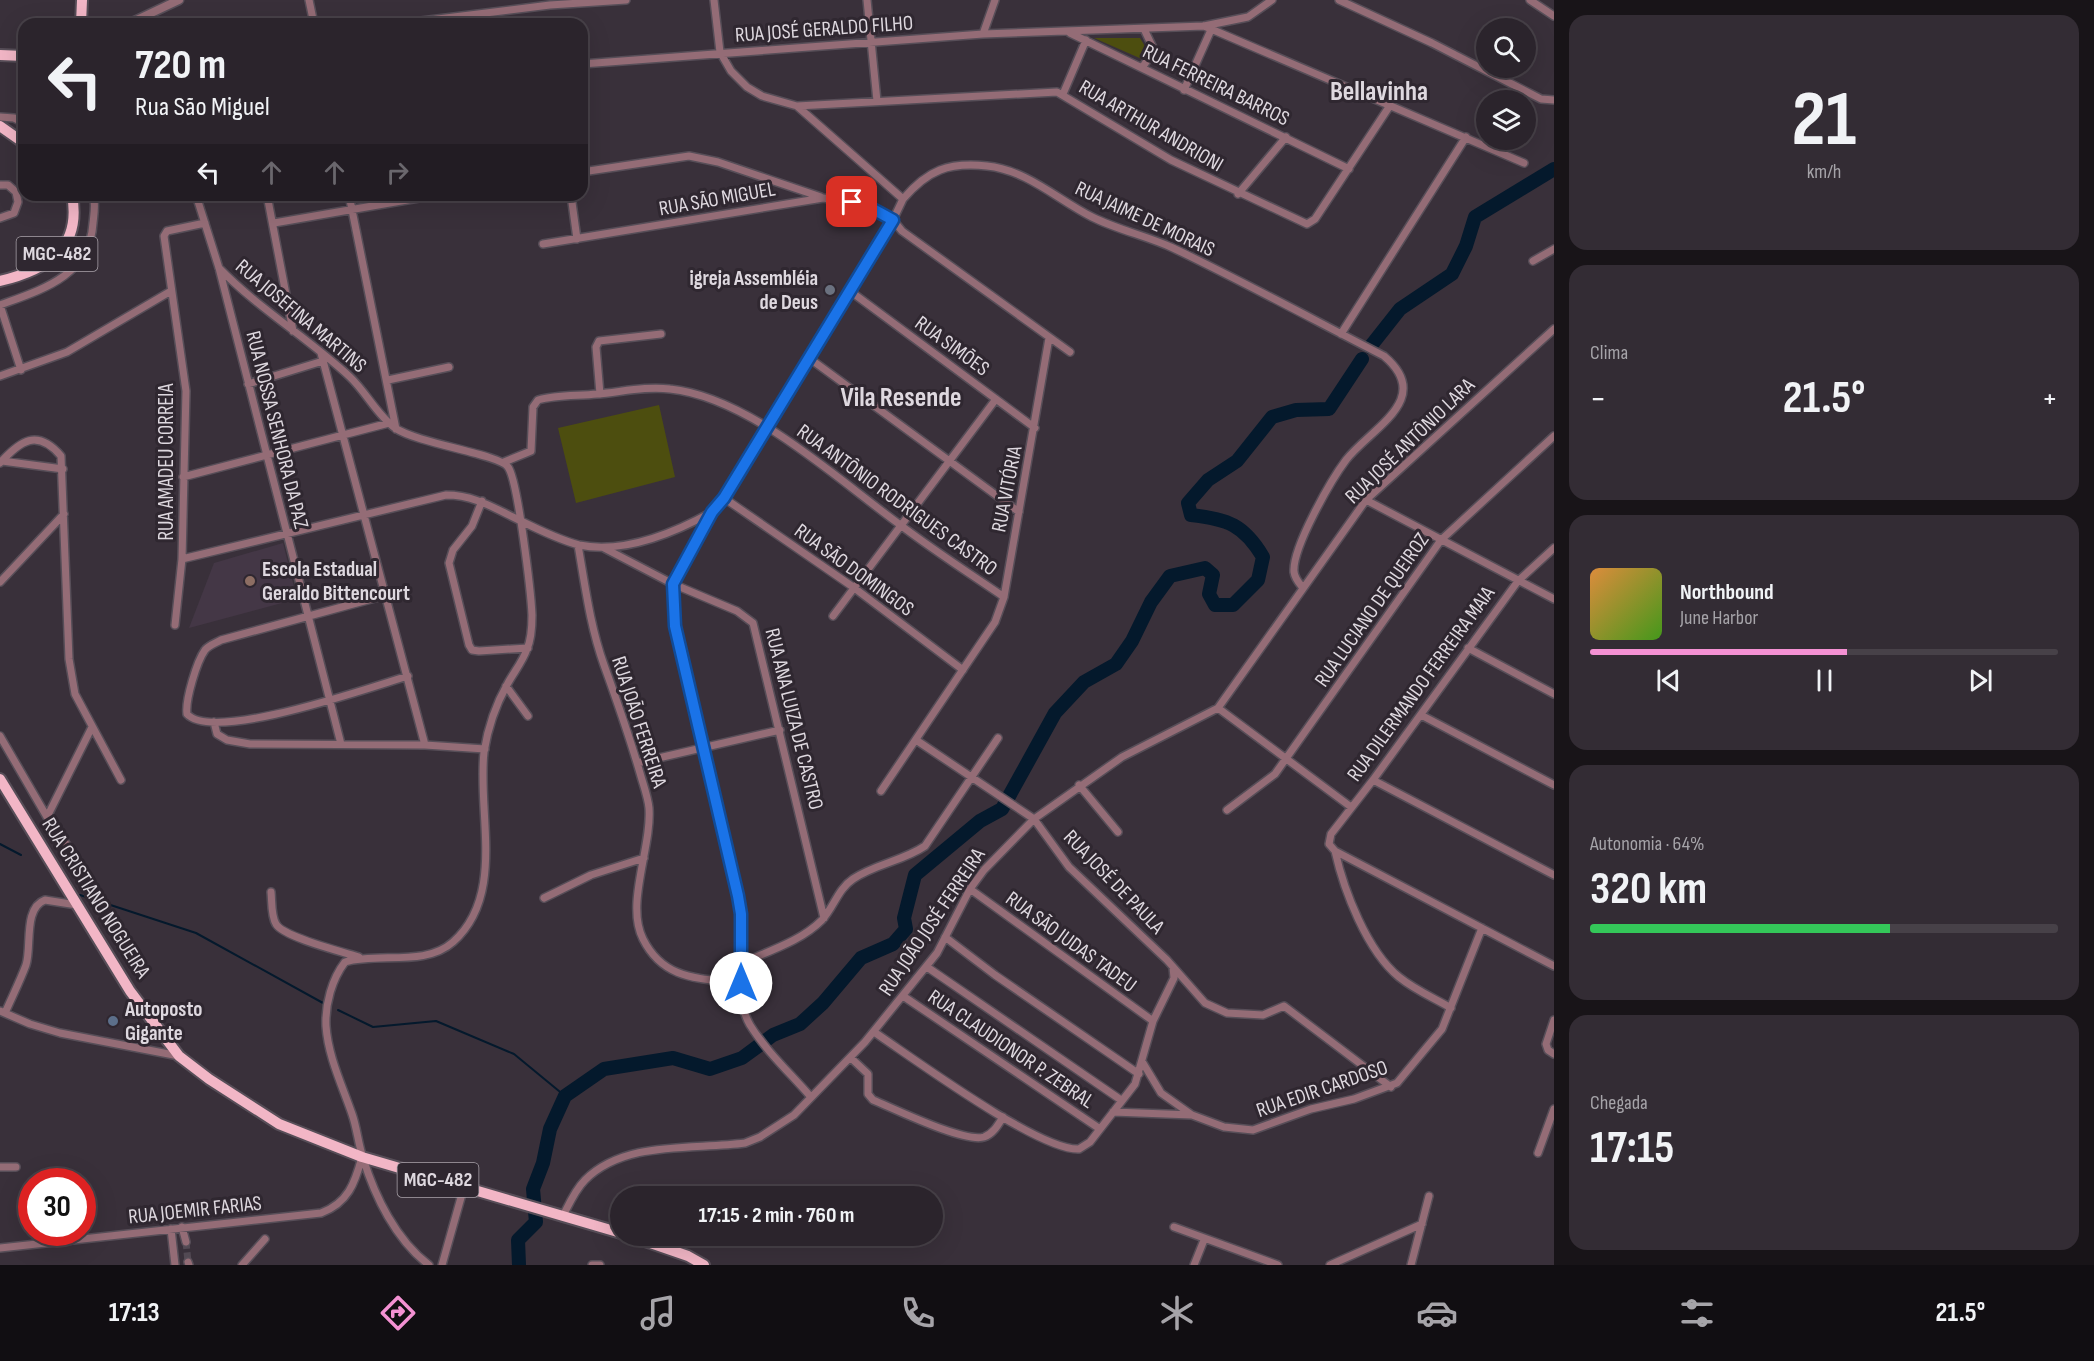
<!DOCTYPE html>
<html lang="pt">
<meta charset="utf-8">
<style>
body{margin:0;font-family:"Sofia Sans Condensed",sans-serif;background:#332c34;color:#f1f3f6;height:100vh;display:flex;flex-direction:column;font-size:22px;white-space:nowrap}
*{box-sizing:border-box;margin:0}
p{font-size:20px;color:#a6a4a9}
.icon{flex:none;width:33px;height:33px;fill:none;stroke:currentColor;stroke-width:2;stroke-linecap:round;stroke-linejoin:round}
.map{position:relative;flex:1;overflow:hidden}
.side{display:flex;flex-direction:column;gap:15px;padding:15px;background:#181418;width:540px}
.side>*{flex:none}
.top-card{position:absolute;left:18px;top:18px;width:570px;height:183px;border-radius:18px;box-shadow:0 6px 24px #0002,0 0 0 2px #474148;background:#2b242c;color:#f1f3f6;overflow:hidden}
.buttons{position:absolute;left:1476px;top:18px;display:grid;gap:12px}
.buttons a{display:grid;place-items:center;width:60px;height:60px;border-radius:50%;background:#2b242c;box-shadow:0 6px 24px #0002,0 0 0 2px #474148;font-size:30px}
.speed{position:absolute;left:18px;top:1168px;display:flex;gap:12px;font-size:30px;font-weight:700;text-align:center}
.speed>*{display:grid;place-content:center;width:78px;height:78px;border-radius:50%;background:#2b242c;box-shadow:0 6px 24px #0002,0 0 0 2px #474148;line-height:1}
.speed .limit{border:9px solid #d22;background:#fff;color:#111}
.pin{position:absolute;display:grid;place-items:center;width:51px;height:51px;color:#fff;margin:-26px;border-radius:12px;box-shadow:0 3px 9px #0006}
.me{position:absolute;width:66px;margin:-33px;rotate:0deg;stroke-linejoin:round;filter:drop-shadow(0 0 4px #0008)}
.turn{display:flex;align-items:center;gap:21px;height:126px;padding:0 18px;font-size:27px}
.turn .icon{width:78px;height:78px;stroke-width:2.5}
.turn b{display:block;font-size:42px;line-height:51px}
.lanes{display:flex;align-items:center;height:57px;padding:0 18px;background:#0003;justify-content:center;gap:30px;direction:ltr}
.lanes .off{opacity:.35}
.big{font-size:45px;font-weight:700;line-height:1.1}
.side .card{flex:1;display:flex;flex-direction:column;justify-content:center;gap:9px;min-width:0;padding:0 21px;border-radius:18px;background:#332c34}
.side .dial{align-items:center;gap:0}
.dial b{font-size:78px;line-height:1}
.song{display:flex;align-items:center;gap:18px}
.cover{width:72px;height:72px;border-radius:9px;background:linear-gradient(135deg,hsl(30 70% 55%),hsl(100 70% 35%))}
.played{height:6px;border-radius:3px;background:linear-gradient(90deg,#f491d3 55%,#474148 55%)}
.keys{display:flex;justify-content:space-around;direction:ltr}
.heat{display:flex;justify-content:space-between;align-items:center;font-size:33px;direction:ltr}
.charge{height:9px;border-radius:4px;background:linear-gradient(90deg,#34c759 64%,#474148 0)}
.trip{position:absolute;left:610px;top:1186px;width:333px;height:60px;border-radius:30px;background:#2b242c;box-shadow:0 6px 24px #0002,0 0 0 2px #474148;font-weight:700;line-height:60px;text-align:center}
.menu{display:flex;height:96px;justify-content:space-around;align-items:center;background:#110e12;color:#a6a4a9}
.menu .icon{width:42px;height:42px}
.menu .on{color:#f491d3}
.menu b{font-size:27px;color:#f1f3f6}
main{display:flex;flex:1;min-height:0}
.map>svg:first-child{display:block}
.built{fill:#443746}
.green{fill:#4d4e0f}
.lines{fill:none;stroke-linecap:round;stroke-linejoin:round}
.stream{stroke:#04192c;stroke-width:2}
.river{stroke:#04192c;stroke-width:14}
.minor-tunnel{stroke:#524953;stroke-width:7;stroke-dasharray:7 3.5;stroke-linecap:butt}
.minor-casing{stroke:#574e58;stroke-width:10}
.tertiary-casing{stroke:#574e58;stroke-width:11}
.trunk-casing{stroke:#574e58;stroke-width:14}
.minor{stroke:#946c76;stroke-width:7}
.tertiary{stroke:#946c76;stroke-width:8}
.trunk{stroke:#f2b6c6;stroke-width:10}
.route-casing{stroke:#114b97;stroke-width:15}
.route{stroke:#1a73e8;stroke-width:10}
.worship-dot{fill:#6b7280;stroke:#2f2730;stroke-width:2}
.education-dot{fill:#8d6e63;stroke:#2f2730;stroke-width:2}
.service-dot{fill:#5c6f8a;stroke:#2f2730;stroke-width:2}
.labels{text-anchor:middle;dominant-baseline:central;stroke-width:6;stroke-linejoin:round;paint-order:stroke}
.shield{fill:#2f2730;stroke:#aaa3aa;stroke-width:1.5}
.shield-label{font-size:20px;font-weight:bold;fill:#ded8df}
.street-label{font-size:21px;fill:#ded8df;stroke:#2f2730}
.poi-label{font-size:21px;font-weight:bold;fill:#ded8df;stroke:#2f2730;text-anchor:start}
.district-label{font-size:27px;font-weight:bold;fill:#ded8df;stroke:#2f2730}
</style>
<main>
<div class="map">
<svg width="1554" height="1265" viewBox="0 0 1554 1265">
<rect width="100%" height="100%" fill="#39303a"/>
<path class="built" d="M283 543 297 599 189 628 214 563Z"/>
<path class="green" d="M1094 38H1140L1146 48 1144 60Z
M659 405 675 477 576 503 558 428Z"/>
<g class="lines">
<path class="stream" d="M0 844 21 855
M80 895 196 933 323 1003
M338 1010 373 1027 436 1021 514 1054 565 1096"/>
<path class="river" d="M1370 347 1400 309 1452 274 1466 246 1475 217 1554 169
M519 1265 518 1240 536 1222 533 1189 543 1163 550 1129 565 1096 604 1069 673 1058 710 1069 742 1058 773 1035 800 1024 823 1003 861 958 893 944 906 929 904 918 915 875 980 821 1002 809 1055 713 1084 682 1116 664 1132 641 1151 602 1170 576 1205 568 1213 575 1209 594 1215 605H1233L1258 580 1263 557C1244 525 1228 519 1191 515L1188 503 1208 480 1237 461 1272 417 1296 410 1329 409 1362 359"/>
<path class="minor-tunnel" d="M186 1242 188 1262"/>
<g class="minor-casing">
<path id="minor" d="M309 0 314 24
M714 0 720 52 731 71 747 87 762 96 797 106 903 199 893 220 902 231 1070 352
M867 0 877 101
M1339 0 1432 43 1541 99 1554 100
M1530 0 1554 16
M397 24 550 5 626 0
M1204 26 1524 163
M1070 33 1349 169
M983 34 995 0
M582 64 983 34 1204 26 1248 17 1272 0
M1142 68 1154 50 1144 29
M1184 90 1211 30
M1063 94 1086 40
M797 106 1057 92 1171 160 1307 224 1315 219 1389 107
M0 117 14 118 24 123
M582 172 689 156 718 162 821 197
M0 185H8L16 192 18 202 14 213 0 218
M1238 194 1286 137
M196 195 219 268 341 744
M267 195 293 331
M349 195 396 429
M571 195 577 239
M903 199C928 170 948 162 987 166 1027 170 1058 200 1092 217 1118 230 1147 236 1173 248 1244 282 1314 320 1384 356 1435 399 1371 428 1346 460 1331 480 1292 548 1294 572 1295 579 1299 583 1303 588
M274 223 436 195
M543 244 823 198 862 204 893 220 724 498 712 512 673 584 675 626 738 896C745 936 729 988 750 1025 766 1051 790 1073 810 1096
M1533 261 1554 249
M219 268C259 309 308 338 350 377 366 392 377 415 395 428 419 444 499 454 508 467 518 480 531 594 532 615 532 625 531 640 527 649 523 661 514 672 508 683 496 704 488 727 484 752 477 813 506 895 453 942 425 967 379 952 345 962 332 979 325 1004 326 1026 328 1056 342 1085 352 1114 357 1128 358 1143 363 1158 375 1197 396 1240 429 1265
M850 291 1035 428
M0 305C41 290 90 276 93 223 94 214 96 203 93 195
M0 305 21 370
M1341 334 1466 137
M321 353 425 745
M809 358 1019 512
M0 376 67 352 171 291
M388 380 449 367
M248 384 323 361
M600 394 596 347 599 341 661 334
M2 461 63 469
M504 462 531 451 533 407 538 400C556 395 578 396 597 394 621 392 646 386 670 389 749 397 836 478 899 524 933 550 969 573 1004 597
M0 463C20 441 37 428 61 456L69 659 75 694 121 780
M183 477 389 423
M724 498 853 587 963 670
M1366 500 1554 599
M482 501 472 526 453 550 449 563 469 645 472 650 479 651 528 648
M578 545C585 585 590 626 604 665 617 701 629 735 640 773 643 784 648 797 649 808 652 847 625 904 643 939 664 981 700 978 741 983
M604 548 673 584 737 611 753 623 824 918
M1554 548 1518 581 1373 780 1331 834 1329 844 1335 851 1554 966
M182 559 446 495C474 495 494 508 519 520 537 529 560 540 579 545 623 554 674 533 712 512
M0 582 64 514
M386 595 221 640C216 643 209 645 205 650 197 661 185 700 187 714 213 743 371 687 408 676
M833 616 996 399
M175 625 182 559 186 391 164 236 167 231 205 223
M1468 648 1554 694
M506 686 528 716
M1218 708 1351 807
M1421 715 1554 785
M214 722 217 734 227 740 250 744 425 745 485 749
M0 736 47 817 69 848
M916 740 1034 819 1069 867 1167 960 1205 1003 1227 1013 1263 1015 1284 1006 1391 1087
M637 763 780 730
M1373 780 1554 875
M1079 785 1118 832
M881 791 995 622 1004 597 1049 338
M1227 810 1275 774 1441 540 1554 436
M47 817 91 729
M1335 851C1344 891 1367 951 1399 977 1415 990 1434 998 1451 1008
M970 889 1153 1021
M271 892C272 901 271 916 276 924 283 937 343 952 359 957
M544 898 591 875 644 858
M945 937 995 975 1139 1074
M740 964C768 951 800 942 822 920 834 907 838 889 853 879 875 864 903 861 925 846L998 738
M927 967 1121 1100
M903 996 1100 1129
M0 1011 30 1024 60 1033 179 1056
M5 1013C12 997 20 981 26 965 32 947 23 908 45 900L77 905
M1554 1020 1546 1044 1548 1050 1554 1054
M874 1032C913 1058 1039 1151 1079 1149L1090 1142 1135 1084 1153 1021 1174 978 1173 967
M851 1058 868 1074V1094L873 1100C895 1109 964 1143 984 1137 993 1134 998 1125 1003 1117
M1113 1112 1192 1115 1161 1093 1143 1063
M1192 1115 1224 1127 1253 1130 1311 1109 1354 1099 1397 1083 1442 1029 1482 928
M1538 1153 1554 1109
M0 1167H16
M563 1216C569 1204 575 1190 585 1180 625 1140 693 1150 745 1143L760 1137 794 1115 865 1042 937 953 970 889 984 870 1034 819 1122 757 1218 708 1366 500 1554 329
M182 1227 186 1242
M1174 1227 1278 1265
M171 1229 175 1265
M0 1248 321 1213C348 1203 355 1183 362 1157
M188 1262 189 1265
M242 1265 265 1239
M442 1265 464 1187
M592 1265H600
M1194 1265 1204 1240
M1330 1265 1422 1224
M1411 1265 1429 1196"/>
</g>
<g class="tertiary-casing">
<path id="tertiary" d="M128 24 179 0"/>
</g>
<g class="trunk-casing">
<path id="trunk" d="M81 24 82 0
M0 55 24 56
M0 126 24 143
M0 281C46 270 82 249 72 195
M0 779 130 991 179 1056 209 1079 279 1124 362 1157 621 1233
M630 1236 688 1256 704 1265"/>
</g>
<use href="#minor" class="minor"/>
<use href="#tertiary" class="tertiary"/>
<use href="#trunk" class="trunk"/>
</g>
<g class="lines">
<g class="route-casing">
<path id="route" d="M741 983V914L738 896 675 626 673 584 712 512 724 498 893 220 871 208 852 202"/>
</g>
<use href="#route" class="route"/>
</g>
<circle class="worship-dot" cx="830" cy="290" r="6"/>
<circle class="education-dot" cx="250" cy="581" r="6"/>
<circle class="service-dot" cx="113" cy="1021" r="6"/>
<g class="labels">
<g class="shield">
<rect x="16.5" y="237" width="81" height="34" rx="4.5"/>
<rect x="397.5" y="1163" width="81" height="34" rx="4.5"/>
</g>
<g class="shield-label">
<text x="57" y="254">MGC-482</text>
<text x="438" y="1180">MGC-482</text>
</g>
<g class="street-label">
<text transform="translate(824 29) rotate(-4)">RUA JOSÉ GERALDO FILHO</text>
<text transform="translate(1216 85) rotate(26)">RUA FERREIRA BARROS</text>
<text transform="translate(1151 126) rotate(30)">RUA ARTHUR ANDRIONI</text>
<text transform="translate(717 199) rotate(-10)">RUA SÃO MIGUEL</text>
<text transform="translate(1145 219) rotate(25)">RUA JAIME DE MORAIS</text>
<text transform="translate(301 316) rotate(40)">RUA JOSEFINA MARTINS</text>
<text transform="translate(952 346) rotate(36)">RUA SIMÕES</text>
<text transform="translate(277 430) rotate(76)">RUA NOSSA SENHORA DA PAZ</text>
<text transform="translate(1410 441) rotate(-44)">RUA JOSÉ ANTÔNIO LARA</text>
<text transform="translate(166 462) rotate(-90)">RUA AMADEU CORREIA</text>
<text transform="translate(1007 489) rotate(-79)">RUA VITÓRIA</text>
<text transform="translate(897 500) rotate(36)">RUA ANTÔNIO RODRIGUES CASTRO</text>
<text transform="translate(854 570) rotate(36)">RUA SÃO DOMINGOS</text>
<text transform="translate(1372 610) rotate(-55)">RUA LUCIANO DE QUEIROZ</text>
<text transform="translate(1421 684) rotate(-54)">RUA DILERMANDO FERREIRA MAIA</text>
<text transform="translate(794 719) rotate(76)">RUA ANA LUIZA DE CASTRO</text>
<text transform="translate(639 722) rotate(72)">RUA JOÃO FERREIRA</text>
<text transform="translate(1114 882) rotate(46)">RUA JOSÉ DE PAULA</text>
<text transform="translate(96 898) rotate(58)">RUA CRISTIANO NOGUEIRA</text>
<text transform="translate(932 922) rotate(-56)">RUA JOÃO JOSÉ FERREIRA</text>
<text transform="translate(1071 942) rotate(36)">RUA SÃO JUDAS TADEU</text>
<text transform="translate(1011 1049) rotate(34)">RUA CLAUDIONOR P. ZEBRAL</text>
<text transform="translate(1322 1089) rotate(-19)">RUA EDIR CARDOSO</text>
<text transform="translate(195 1210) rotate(-6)">RUA JOEMIR FARIAS</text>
</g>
<g class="poi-label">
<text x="818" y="278" text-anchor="end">igreja Assembléia<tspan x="818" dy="24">de Deus</tspan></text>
<text x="262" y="569">Escola Estadual<tspan x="262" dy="24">Geraldo Bittencourt</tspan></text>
<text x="125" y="1009">Autoposto<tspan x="125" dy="24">Gigante</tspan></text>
</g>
<g class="district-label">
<text x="1379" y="92">Bellavinha</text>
<text x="901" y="398">Vila Resende</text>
</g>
</g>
</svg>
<div class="buttons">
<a><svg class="icon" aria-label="search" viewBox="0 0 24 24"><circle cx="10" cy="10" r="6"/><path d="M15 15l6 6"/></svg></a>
<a><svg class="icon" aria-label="layers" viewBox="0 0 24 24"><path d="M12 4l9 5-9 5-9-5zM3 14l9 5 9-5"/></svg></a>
</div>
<div class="speed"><div class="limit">30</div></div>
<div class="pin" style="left:852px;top:202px;background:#d93025"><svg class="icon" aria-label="arrive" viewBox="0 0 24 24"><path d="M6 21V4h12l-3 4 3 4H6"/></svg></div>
<svg class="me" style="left:741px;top:983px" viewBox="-20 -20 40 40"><circle r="19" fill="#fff"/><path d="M0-13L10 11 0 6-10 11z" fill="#1a73e8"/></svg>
<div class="trip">17:15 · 2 min · 760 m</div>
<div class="top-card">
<div class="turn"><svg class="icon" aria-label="left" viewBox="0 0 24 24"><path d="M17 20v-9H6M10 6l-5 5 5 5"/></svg><div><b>720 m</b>Rua São Miguel</div></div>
<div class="lanes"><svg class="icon" aria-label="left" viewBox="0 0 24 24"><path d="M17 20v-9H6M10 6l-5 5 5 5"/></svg><svg class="icon off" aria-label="ahead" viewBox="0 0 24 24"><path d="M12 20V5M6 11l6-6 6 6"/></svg><svg class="icon off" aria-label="ahead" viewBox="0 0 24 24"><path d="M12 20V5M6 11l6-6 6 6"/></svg><svg class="icon off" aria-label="right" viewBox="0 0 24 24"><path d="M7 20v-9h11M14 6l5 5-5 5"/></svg></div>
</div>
</div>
<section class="side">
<div class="card dial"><b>21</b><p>km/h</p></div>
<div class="card"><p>Clima</p>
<div class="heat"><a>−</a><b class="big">21.5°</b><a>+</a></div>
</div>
<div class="card">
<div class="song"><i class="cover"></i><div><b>Northbound</b><p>June Harbor</p></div></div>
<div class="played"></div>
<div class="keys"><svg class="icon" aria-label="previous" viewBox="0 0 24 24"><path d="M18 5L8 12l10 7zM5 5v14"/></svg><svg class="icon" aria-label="pause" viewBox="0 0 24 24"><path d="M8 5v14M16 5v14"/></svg><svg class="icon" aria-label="next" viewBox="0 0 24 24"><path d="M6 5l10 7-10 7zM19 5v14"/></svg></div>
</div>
<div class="card"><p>Autonomia · 64%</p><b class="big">320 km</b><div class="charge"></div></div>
<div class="card"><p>Chegada</p><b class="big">17:15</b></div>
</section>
</main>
<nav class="menu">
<b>17:13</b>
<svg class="icon on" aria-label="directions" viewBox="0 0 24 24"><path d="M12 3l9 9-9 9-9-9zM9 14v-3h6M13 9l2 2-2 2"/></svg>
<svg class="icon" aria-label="music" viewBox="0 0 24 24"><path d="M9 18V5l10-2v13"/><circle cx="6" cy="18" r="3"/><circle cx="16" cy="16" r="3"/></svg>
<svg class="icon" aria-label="phone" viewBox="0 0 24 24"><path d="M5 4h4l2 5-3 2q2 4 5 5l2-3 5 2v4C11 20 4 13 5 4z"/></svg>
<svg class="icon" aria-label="climate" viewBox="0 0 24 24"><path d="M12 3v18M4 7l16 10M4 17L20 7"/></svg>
<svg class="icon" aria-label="car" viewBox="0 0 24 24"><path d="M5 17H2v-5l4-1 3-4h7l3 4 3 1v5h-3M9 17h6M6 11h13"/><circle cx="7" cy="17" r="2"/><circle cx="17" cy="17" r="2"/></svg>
<svg class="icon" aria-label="filters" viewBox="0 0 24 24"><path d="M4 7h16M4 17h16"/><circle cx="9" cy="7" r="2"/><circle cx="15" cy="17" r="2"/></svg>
<b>21.5°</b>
</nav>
